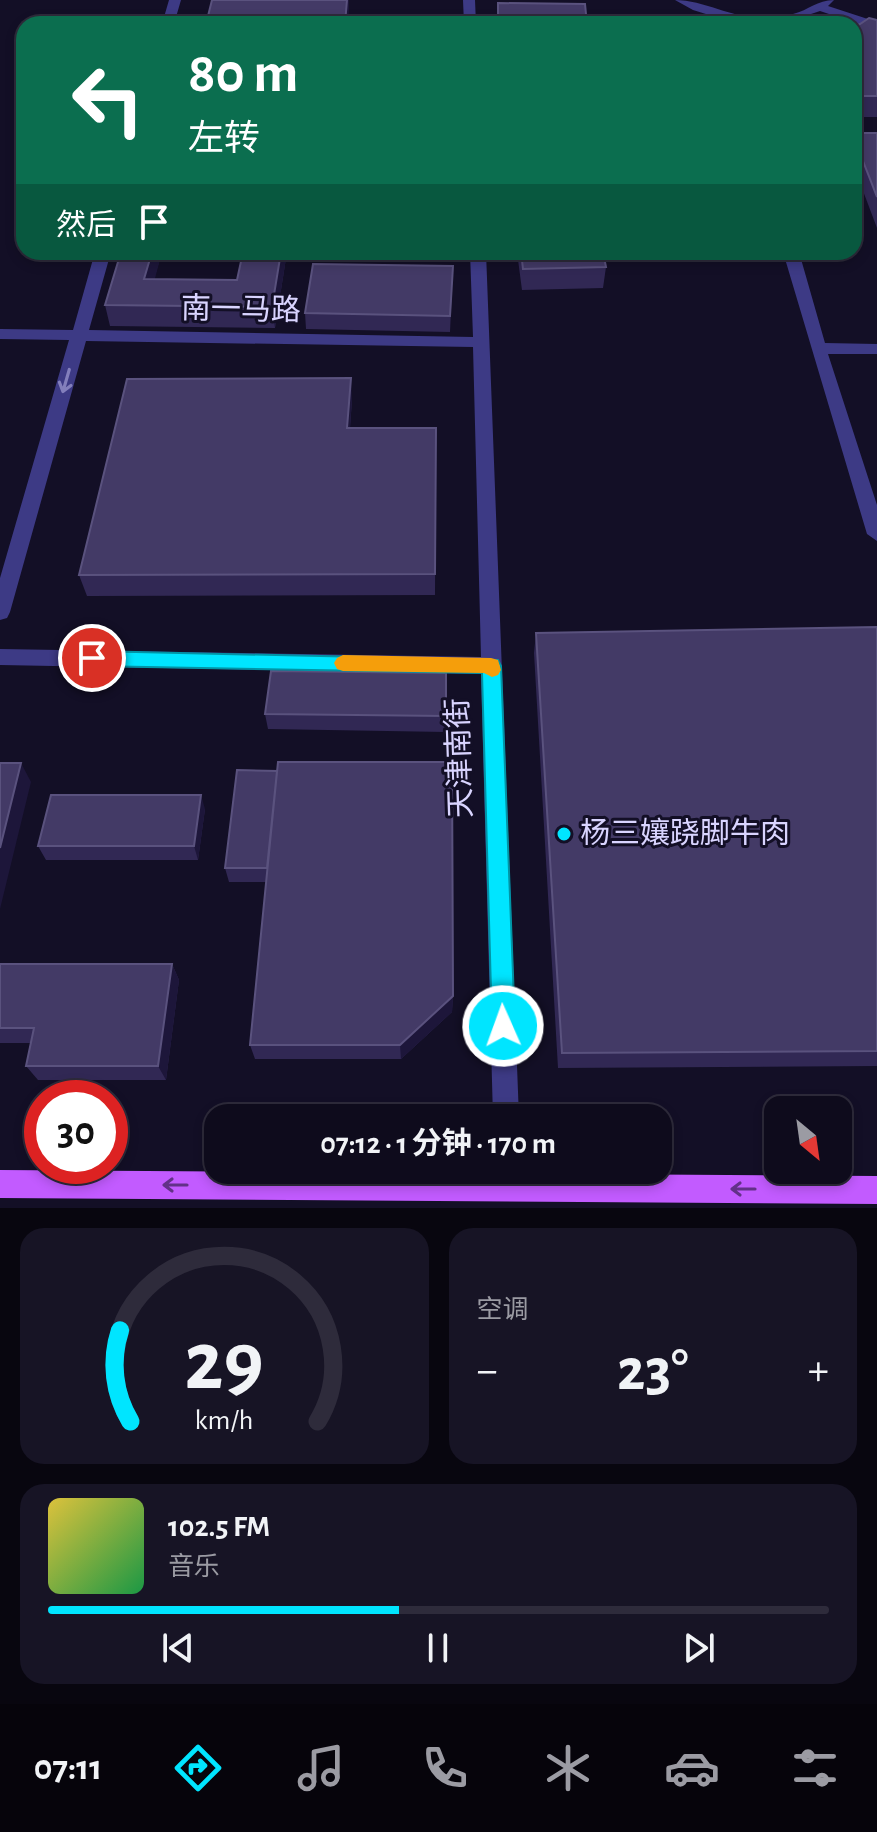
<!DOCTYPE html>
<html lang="zh">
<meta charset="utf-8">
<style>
body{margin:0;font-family:"Alegreya Sans","Noto Sans SC",sans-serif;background:#171425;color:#f1f3f6;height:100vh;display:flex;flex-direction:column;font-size:30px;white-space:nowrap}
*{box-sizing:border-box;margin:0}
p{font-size:26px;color:#9b9ba3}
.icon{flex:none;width:44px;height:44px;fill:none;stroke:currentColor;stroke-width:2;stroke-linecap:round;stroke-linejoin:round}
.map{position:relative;height:1208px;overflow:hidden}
.details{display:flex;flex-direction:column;gap:20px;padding:20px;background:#08060f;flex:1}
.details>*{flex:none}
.banner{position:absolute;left:16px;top:16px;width:846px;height:244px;border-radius:24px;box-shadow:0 4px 12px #0003,0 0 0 2px #2e2b3b;background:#0b6e4f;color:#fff;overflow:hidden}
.needle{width:52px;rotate:151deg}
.controls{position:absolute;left:764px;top:1096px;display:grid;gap:16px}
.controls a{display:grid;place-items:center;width:88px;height:88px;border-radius:16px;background:#0e0b1c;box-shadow:0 4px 12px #0003,0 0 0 2px #2e2b3b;font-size:40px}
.speed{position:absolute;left:24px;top:1080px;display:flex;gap:16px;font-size:40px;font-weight:700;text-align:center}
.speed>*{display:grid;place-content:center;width:104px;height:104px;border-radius:50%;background:#0e0b1c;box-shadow:0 4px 12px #0003,0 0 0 2px #2e2b3b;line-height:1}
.speed .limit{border:12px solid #d22;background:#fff;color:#111}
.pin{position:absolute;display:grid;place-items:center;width:68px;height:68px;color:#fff;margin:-34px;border:4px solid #fff;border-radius:50%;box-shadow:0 2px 8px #0007}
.me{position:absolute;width:88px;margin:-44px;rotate:358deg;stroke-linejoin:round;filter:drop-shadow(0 0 6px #0008)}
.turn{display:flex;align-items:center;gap:28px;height:168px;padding:0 40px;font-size:36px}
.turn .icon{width:104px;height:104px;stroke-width:2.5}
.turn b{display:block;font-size:56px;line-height:68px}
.then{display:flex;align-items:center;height:76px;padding:0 40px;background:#0003;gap:16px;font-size:30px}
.big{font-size:60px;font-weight:700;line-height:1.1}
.details .tile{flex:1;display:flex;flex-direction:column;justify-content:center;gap:12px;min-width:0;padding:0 28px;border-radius:24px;background:#171425}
.details .dial{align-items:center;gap:0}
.dial svg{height:208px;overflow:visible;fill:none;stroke:#2e2b3b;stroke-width:7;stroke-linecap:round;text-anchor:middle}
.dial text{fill:#f1f3f6;stroke:none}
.song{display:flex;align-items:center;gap:24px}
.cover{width:96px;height:96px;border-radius:12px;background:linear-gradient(135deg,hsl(50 70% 55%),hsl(140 70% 35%))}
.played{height:8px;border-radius:4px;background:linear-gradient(90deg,#00e5ff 45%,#2e2b3b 45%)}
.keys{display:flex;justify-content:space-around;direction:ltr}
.heat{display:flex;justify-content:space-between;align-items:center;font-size:44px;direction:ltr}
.details .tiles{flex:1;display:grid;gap:20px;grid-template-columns:1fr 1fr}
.tile:last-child{grid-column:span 2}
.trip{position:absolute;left:204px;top:1104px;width:468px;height:80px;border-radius:24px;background:#0e0b1c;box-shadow:0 4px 12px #0003,0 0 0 2px #2e2b3b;font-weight:700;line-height:80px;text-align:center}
.tab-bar{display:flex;height:128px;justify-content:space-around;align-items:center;background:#06040b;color:#9b9ba3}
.tab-bar .icon{width:56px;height:56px}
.tab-bar .selected{color:#00e5ff}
.tab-bar b{font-size:36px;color:#f1f3f6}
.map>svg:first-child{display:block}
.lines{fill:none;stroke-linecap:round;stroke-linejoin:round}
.minor{fill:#3d3a85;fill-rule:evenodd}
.major{fill:#c25bff;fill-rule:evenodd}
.wall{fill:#312854}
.shaded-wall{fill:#1d163a}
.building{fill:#433a66;stroke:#5a527e;stroke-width:2}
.oneway{stroke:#837fbc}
.oneway2{stroke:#623188}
.route{fill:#00e5ff;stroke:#0095a6;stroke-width:2}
.slow{fill:#f59e0b}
.poi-dot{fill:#00e5ff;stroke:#130f26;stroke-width:3}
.labels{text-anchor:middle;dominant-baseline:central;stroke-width:6;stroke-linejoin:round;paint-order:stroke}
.street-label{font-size:30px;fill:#d9d4ff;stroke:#130f26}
.poi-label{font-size:30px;fill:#d9d4ff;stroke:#130f26;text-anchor:start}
</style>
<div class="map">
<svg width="877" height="1208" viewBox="0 0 877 1208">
<rect width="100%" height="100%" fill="#130f26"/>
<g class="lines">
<path class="minor" d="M169 0H181L174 24H162Z
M463 0H475L476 24H464Z
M675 0C704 0 731 18 762 18 772 18 783 17 793 14 809 10 817 0 834 0L828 6 877 22V30L820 11 781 24 735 23 693 10Z
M95 252H111L89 330 473 337 470 252H486L519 1118H493L481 674 0 665V649L481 657 473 347 86 341 10 612 7 618 0 620V578L69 340 0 339V329L73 330Z
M783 252H799L825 343 877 344V354H828L877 505V541L867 534Z"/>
<path class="major" d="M0 1170 877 1176V1204L0 1198Z"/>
</g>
<path class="wall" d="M877 20V117H854V26Z
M854 133H877V228L854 167Z
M121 252H162L154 279 237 280 287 252 275 328 110 326 105 305Z
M517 252H603L606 267 603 288 522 290Z
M453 266 450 332 306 329 305 313Z
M352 400 350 428H436L435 595 87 596 79 575Z
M877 627V1066L558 1068 534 653 536 633Z
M446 673V732L268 729 265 714Z
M237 770 453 996 452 1012 401 1059H255L250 1045 266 882H229L225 868Z
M205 809 198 860H46L38 846Z
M0 964H172L179 980 166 1080H38L26 1066 31 1043H0Z"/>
<path class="shaded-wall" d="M347 0H349V10L348 24H345Z
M152 252H162L149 301 144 279Z
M281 252H287L275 328 272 307Z
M351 378 352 400 348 450 347 428Z
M21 763 31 782 0 909V848Z
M201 795 205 809 198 860 194 846Z
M172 964 179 980 166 1080 158 1066Z
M453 996 452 1012 401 1059 400 1045Z"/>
<path class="building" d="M212 0H347L345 24H206Z
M498 3 585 4 587 24H498Z
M869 18 877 20V96H854V26L860 24Z
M854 133H877V197L854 138Z
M121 252H152L144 279 237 280 243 252H281L272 307 105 305Z
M521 252H603L606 267 523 269Z
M313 264 453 266 450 316 305 313Z
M351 378 347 428H436L435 574 79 575 127 379Z
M877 627V1051L562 1053 536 633Z
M271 671 446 673V716L265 714Z
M278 762H452L453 996 400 1045H250Z
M0 763H21L0 848Z
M237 770 277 771 267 868H225Z
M51 795H201L194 846H38Z
M0 964H172L158 1066H26L34 1028H0Z"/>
<defs><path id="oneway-shaft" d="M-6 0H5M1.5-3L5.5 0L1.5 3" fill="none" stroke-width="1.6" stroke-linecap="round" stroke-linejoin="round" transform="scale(2)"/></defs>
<use class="oneway" href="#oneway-shaft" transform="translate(66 381) rotate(106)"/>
<g class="oneway2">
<use href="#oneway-shaft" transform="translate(175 1185) rotate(-180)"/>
<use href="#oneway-shaft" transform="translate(743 1189) rotate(-180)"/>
</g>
<path class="route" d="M92 651 498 660 501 666 515 1026 511 1034 503 1038 495 1034 492 1026 482 673 92 666 86 664 83 658 86 653Z"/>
<path class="slow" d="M343 655 491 658 498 660 501 670 498 675 492 677 484 673 343 671 337 669 334 663 337 658Z"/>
<circle class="poi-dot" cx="564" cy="834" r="8"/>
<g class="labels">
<g class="street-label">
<text transform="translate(241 310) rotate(1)">南一马路</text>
<text transform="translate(460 758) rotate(-92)">天津南街</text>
</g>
<g class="poi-label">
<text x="580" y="834">杨三孃跷脚牛肉</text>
</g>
</g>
</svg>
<div class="controls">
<a><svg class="needle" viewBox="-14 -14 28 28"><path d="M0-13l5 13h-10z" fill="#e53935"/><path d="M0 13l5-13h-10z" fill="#9b9ba3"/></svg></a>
</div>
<div class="speed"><div class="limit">30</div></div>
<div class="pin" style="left:92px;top:658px;background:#d93025"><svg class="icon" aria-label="arrive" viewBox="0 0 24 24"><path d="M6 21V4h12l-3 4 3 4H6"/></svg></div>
<svg class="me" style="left:503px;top:1026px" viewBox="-20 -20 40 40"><circle r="17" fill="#00e5ff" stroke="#fff" stroke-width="3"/><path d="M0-11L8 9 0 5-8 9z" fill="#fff"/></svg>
<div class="trip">07:12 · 1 分钟 · 170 m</div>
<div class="banner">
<div class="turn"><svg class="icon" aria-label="left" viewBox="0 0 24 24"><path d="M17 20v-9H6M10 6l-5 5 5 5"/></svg><div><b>80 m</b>左转</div></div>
<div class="then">然后<svg class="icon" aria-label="arrive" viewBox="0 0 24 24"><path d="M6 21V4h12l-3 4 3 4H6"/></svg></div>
</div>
</div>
<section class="details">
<div class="tiles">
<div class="tile dial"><svg viewBox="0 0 100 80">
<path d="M14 69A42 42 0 1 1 86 69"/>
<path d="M14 69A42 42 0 0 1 10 34" stroke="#00e5ff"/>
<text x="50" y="56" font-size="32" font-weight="700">29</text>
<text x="50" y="72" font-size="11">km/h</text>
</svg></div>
<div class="tile"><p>空调</p>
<div class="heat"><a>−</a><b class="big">23°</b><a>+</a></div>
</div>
<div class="tile">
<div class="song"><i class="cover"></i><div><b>102.5 FM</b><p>音乐</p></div></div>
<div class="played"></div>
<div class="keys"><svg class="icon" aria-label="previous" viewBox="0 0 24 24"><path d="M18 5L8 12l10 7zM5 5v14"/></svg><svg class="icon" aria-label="pause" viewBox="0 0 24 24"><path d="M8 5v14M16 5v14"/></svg><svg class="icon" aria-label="next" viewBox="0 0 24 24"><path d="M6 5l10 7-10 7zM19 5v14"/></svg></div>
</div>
</div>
</section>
<nav class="tab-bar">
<b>07:11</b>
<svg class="icon selected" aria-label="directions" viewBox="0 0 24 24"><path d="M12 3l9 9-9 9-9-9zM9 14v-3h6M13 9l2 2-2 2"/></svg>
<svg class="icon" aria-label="music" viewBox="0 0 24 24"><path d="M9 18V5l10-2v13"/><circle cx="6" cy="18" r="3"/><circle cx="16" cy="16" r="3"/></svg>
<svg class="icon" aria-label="phone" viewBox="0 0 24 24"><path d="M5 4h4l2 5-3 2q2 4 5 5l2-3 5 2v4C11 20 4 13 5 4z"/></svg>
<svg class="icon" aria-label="climate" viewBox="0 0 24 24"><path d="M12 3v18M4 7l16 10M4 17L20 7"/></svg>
<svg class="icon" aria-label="car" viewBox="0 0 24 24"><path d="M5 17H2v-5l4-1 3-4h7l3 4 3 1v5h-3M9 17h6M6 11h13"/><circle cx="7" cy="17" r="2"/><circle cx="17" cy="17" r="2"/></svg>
<svg class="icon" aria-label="filters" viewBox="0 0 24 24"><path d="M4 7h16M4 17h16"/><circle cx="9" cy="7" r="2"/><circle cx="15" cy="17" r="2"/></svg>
</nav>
